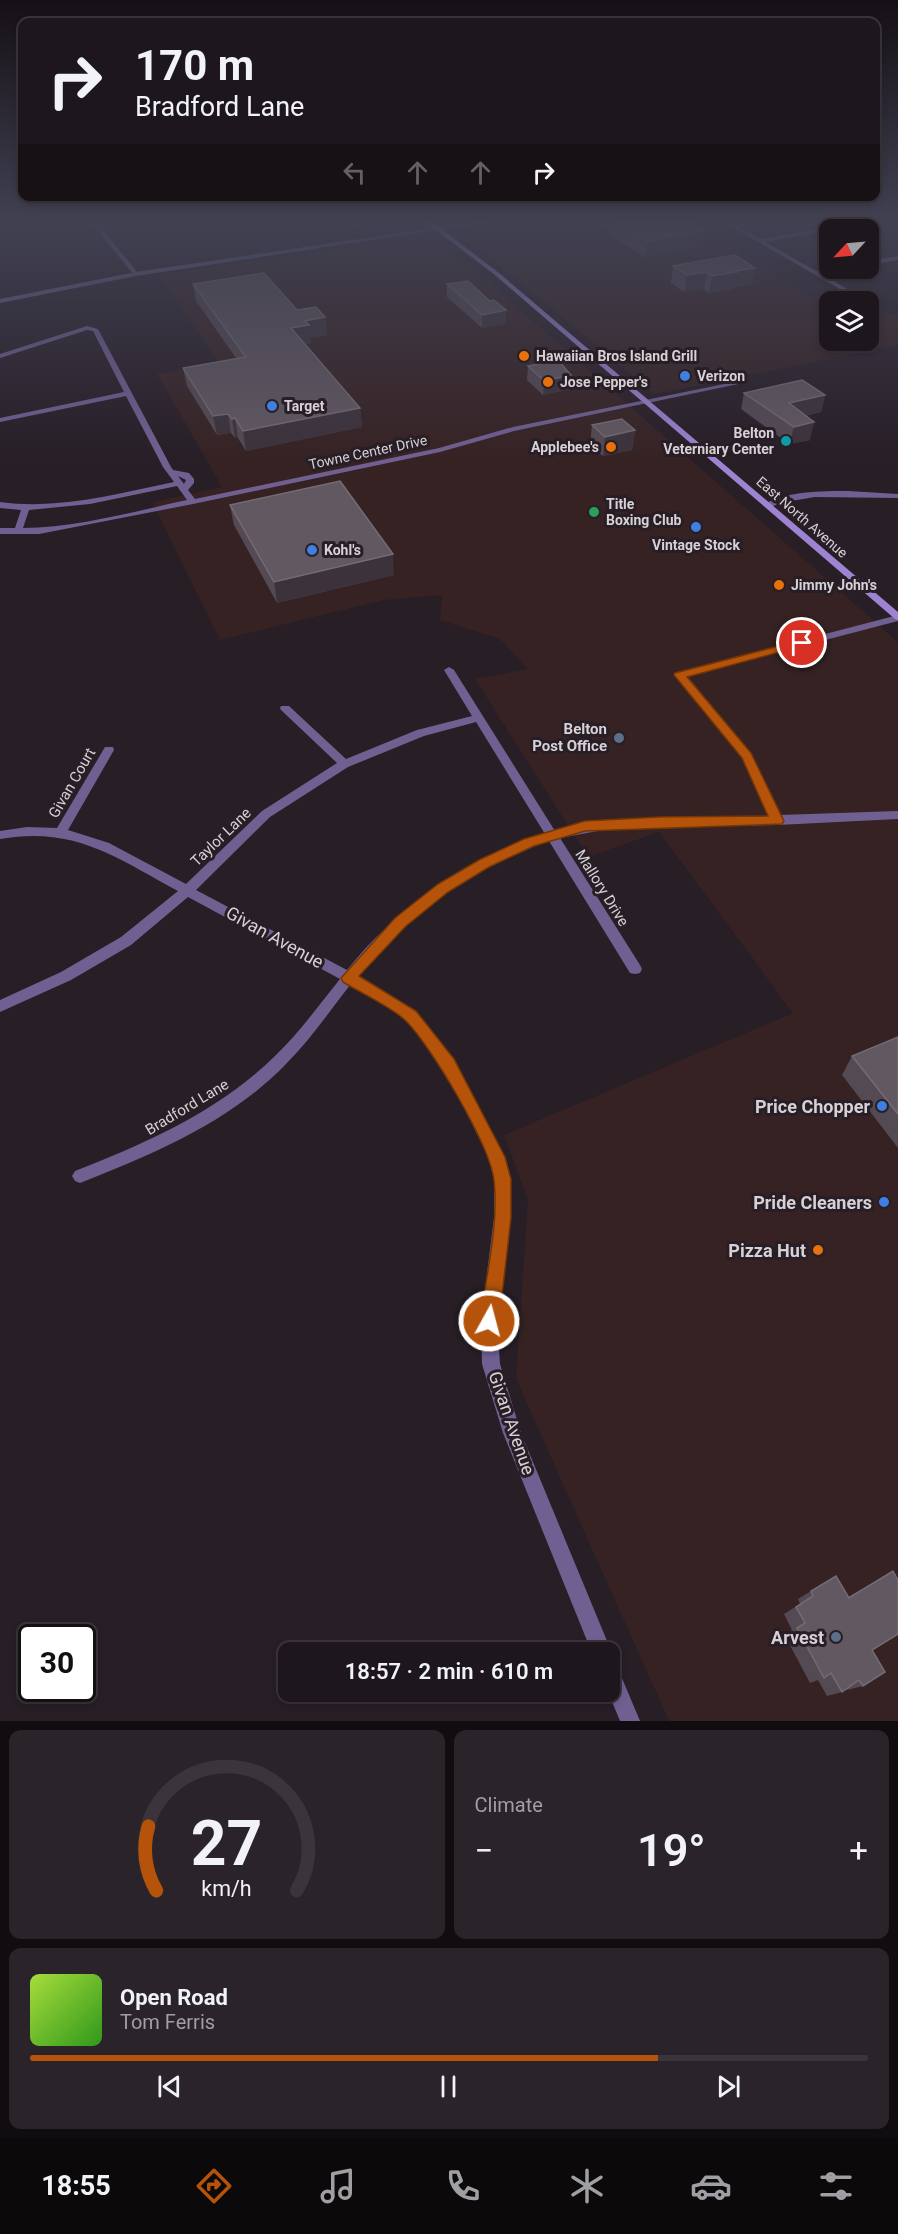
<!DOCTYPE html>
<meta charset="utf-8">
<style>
body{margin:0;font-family:Roboto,sans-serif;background:#2a2329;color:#f1f3f6;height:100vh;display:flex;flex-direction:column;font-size:22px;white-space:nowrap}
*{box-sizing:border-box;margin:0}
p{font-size:20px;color:#a09fa3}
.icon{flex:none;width:33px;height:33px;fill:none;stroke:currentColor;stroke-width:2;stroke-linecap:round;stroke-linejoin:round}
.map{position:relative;height:1721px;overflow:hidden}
.panel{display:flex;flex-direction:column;gap:9px;padding:9px;background:#100c0f;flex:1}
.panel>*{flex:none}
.banner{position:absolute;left:18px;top:18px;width:862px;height:183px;border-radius:12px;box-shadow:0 3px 9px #0003,0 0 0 2px #3b353b;background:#1d161c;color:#f1f3f6;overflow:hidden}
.needle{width:39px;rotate:244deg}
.controls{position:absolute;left:819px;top:219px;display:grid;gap:12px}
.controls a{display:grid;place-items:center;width:60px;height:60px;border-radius:12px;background:#1d161c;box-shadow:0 3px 9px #0003,0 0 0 2px #3b353b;font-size:30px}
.speed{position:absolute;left:18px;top:1624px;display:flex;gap:12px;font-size:30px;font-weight:700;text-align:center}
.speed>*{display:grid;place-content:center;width:78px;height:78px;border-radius:50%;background:#1d161c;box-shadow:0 3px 9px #0003,0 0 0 2px #3b353b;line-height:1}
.speed .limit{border:3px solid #111;border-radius:9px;background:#fff;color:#111}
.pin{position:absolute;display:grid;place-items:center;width:51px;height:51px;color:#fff;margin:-26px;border:3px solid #fff;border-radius:50%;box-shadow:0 2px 6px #0007}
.me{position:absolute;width:66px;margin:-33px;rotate:7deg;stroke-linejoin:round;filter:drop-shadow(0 0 4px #0008)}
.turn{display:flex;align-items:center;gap:21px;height:126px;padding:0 18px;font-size:27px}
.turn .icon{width:78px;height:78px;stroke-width:2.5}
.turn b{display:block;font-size:42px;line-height:51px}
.lanes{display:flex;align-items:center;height:57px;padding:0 18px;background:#0003;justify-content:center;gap:30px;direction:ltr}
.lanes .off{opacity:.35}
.big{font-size:45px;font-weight:600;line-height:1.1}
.panel .card{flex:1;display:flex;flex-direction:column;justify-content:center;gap:9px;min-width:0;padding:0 21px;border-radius:12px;background:#2a2329}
.panel .dial{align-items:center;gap:0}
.dial svg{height:156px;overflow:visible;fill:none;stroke:#3b353b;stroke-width:7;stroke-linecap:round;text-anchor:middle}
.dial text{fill:#f1f3f6;stroke:none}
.song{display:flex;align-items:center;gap:18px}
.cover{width:72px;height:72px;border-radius:9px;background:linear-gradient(135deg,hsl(80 70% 55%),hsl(110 70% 35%))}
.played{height:6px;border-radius:3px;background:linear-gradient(90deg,#b45309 75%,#3b353b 75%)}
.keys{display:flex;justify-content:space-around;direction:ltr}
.heat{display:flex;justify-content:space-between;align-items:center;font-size:33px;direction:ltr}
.panel .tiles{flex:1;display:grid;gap:9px;grid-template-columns:1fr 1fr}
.card:last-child{grid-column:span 2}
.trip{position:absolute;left:278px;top:1642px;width:342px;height:60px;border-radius:12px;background:#1d161c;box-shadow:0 3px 9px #0003,0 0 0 2px #3b353b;font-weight:600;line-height:60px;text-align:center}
.dock{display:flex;height:96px;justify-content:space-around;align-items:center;background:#0c090b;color:#a09fa3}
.dock .icon{width:42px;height:42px}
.dock .selected{color:#b45309}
.dock b{font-size:27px;color:#f1f3f6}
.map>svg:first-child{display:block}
.commercial{fill:#362223}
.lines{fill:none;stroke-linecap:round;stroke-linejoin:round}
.minor{fill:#706092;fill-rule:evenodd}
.tertiary{fill:#706092;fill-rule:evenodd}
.secondary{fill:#9e83d3;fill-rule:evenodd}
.wall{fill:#544a53}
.shaded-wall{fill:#3c323b}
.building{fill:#625861;stroke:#746b73;stroke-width:1.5}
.route{fill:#b45309;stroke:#753606;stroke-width:1.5}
.food-dot{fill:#e8710a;stroke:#271e26;stroke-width:2}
.shop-dot{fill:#3f7fe0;stroke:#271e26;stroke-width:2}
.culture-dot{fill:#0f9aa8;stroke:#271e26;stroke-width:2}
.leisure-dot{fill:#2e9e5b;stroke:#271e26;stroke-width:2}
.service-dot{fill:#5c6f8a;stroke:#271e26;stroke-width:2}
.labels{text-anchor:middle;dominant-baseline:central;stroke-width:6;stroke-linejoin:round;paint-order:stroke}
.far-poi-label{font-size:14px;font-weight:bold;fill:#d7d0d6;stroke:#271e26;text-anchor:start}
.far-street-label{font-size:14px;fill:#d7d0d6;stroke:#271e26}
.poi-label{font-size:15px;font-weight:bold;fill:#d7d0d6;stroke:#271e26;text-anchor:end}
.street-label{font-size:15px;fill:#d7d0d6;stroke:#271e26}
.near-street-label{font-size:18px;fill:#d7d0d6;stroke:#271e26}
.near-poi-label{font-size:18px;font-weight:bold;fill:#d7d0d6;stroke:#271e26;text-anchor:end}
</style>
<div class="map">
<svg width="898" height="1721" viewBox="0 0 898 1721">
<rect width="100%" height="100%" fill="#271e26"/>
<path class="commercial" d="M528 220H688L812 297 829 293 854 301 830 302V340H868L869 306 898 316V345L655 394 458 231Z
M431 235 489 282 898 642V1721H669L516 1379 528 1200 504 1135 793 1013 659 832 588 857 475 679 528 669 500 639 440 620 442 595 384 600 220 640 152 502 222 487 157 374 219 363 159 275Z"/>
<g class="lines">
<path class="minor" d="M89 220H95L138 273V275H134Z
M720 220H727L760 239 871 220H885L765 242 816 271 842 268 821 273 847 289 845 292Z
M898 256V260L868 265V261Z
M87 326 98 329 171 467 173 470 189 473 194 479V483L188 490 195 499 439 448 513 427 739 381 743 383 514 431 440 452 193 504 39 534H0V528H15L21 510 0 508V502C59 510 116 494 174 482L163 467 126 396 0 422V418L124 392 93 331 87 330 0 358V354ZM178 476 186 480 184 484ZM177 486 187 500C136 511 75 528 23 528L29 510 90 504Z
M848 491 898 494V498L815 497 785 502 767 508 763 505C784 491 823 491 848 491Z
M898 615V621L687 676 751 753 780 815 898 811V819L777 825 619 827 560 838 640 965 642 969 640 973 635 974 630 973 549 841C473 868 408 913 357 976L416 1011 454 1060 504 1157 510 1179V1218L497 1321 500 1364 521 1433 612 1653 609 1660V1653H592L503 1433 482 1364 481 1321 494 1218V1179L489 1158 444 1068 406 1019 350 985C329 1012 310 1040 286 1064 230 1122 154 1154 80 1183L75 1181 72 1176 75 1171C147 1143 219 1111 275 1056 299 1033 319 1005 340 979L188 897 131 945 71 980 0 1012V1000L61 972 121 937 178 891C115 857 75 826 0 839V831L27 827 57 828 105 747H113L114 750 68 830 109 843 186 884 262 811 337 763 281 710 280 708 281 706H289L346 759 417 730 472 716 444 670 449 667 454 670 555 831C625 814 697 817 769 816L742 757 675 675 676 673ZM476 722 545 834C466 861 399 905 347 970L196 890 270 817 348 767 424 736Z
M609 1661 616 1664 640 1721H620L608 1692Z"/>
<path class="tertiary" d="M487 220H503L136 276 0 303V299L136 272Z"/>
<path class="secondary" d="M423 220H430L499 273 898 612V620L895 619 495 275Z"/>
</g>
<path class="wall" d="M343 220H383V222L350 227Z
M597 220H689L703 246 645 257 607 234 608 231 597 224Z
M673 266 755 268 752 284 734 287 733 289 709 293 704 289 684 292 671 283Z
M193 284 325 317 327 335 310 338 311 343 305 344 360 408 362 427 246 451 238 438H235L231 433 217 435 187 386 183 368 236 358 196 301Z
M447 284 506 324 482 328 447 297Z
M528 366 571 375 570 389 543 395 527 380Z
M744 393 825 395 821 412 805 416 810 440 789 444 741 409Z
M592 425 635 430 632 450 603 456 590 445Z
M230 505 394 575 277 603 234 525Z
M898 1037V1148L842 1075 852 1056Z
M893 1571 863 1686 847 1690 846 1688 842 1692 827 1696 818 1680 810 1683 784 1634 792 1630 784 1614 800 1604 798 1599 836 1576 848 1597Z"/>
<path class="shaded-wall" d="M349 220H383V222L350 227Z
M705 230 703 246 645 257 647 241Z
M755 268 752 284 734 287 733 289 709 293 712 276Z
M707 272 704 289 684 292 687 275Z
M506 310V324L482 328V315Z
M325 317 327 335 310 338 311 343 293 346 291 328 305 321Z
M571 375 570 389 543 395 544 381Z
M825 395 821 412 785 420 789 403Z
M360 408 362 427 246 451 243 431Z
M228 414 231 433 217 435 213 416Z
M235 418 238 438H235L232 419Z
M814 422 810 440 789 444 794 427Z
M635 430 632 450 603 456 605 437Z
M393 554 394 575 277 603 274 582Z"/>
<path class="building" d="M613 220H689L705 230 647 241Z
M735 255 755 268 735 271 737 272 712 276 707 272 687 275 673 266Z
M264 273 297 310 316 307 325 317 305 321 309 325 291 328 360 408 243 431 235 418 232 419 228 414 213 416 183 368 246 357 193 284Z
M468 281 490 301 494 300 506 310 482 315 447 284Z
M558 360 571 375 544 381 528 366Z
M802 380 825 395 789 403 814 422 794 427 744 393Z
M622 419 635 430 605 437 592 425Z
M340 481 393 554 274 582 230 505Z
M898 1037V1114L852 1056Z
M893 1571 898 1580V1634L872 1650 885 1672 863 1686 859 1680 842 1692 831 1673 824 1678 797 1628 805 1623 796 1607 813 1596 811 1591 836 1576 849 1598Z"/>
<linearGradient id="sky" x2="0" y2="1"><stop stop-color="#151015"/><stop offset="0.48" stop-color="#414152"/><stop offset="1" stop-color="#414152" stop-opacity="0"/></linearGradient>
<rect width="898" height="461" fill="url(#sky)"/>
<path class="route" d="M802 640 808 643 806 645 687 677 751 753 784 821 782 824 585 831 534 846 489 867 448 892 406 926 359 976 416 1011 454 1059 505 1157 511 1179V1218L499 1321 496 1327 489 1330 482 1327 480 1321C486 1275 499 1226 494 1180 490 1145 431 1046 406 1021 392 1007 361 993 343 982L341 978 395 918 438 884 479 860 524 839 585 821 659 817 768 816 742 758 674 675 675 673Z"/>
<g class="food-dot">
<circle cx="524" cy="356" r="6"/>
<circle cx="548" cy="382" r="6"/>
<circle cx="611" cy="447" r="6"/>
<circle cx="779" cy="585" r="6"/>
<circle cx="818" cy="1250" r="6"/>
</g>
<g class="shop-dot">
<circle cx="685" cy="376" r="6"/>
<circle cx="272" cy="406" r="6"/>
<circle cx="696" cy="527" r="6"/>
<circle cx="312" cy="550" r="6"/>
<circle cx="882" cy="1106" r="6"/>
<circle cx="884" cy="1202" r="6"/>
</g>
<circle class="culture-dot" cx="786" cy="441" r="6"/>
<circle class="leisure-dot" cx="594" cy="512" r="6"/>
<g class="service-dot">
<circle cx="619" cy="738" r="6"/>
<circle cx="836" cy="1637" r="6"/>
</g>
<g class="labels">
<g class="far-poi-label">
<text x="536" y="356">Hawaiian Bros Island Grill</text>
<text x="697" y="376">Verizon</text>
<text x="560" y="382">Jose Pepper's</text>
<text x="284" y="406">Target</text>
<text x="774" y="433" text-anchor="end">Belton<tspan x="774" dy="16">Veterniary Center</tspan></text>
<text x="599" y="447" text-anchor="end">Applebee's</text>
<text x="606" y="504">Title<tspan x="606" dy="16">Boxing Club</tspan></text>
<text x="696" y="545" text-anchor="middle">Vintage Stock</text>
<text x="324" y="550">Kohl's</text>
<text x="791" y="585">Jimmy John's</text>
</g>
<g class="far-street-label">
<text transform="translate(368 452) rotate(-12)">Towne Center Drive</text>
<text transform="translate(802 517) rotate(41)">East North Avenue</text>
</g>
<g class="poi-label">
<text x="607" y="729">Belton<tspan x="607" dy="17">Post Office</tspan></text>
</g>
<g class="street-label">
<text transform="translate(72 783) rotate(-60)">Givan Court</text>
<text transform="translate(221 837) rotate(-44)">Taylor Lane</text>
<text transform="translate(602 888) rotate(58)">Mallory Drive</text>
<text transform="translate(187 1107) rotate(-31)">Bradford Lane</text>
</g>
<g class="near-street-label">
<text transform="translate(275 937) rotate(29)">Givan Avenue</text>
<text transform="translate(512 1423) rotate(71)">Givan Avenue</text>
</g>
<g class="near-poi-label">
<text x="870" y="1106">Price Chopper</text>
<text x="872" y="1202">Pride Cleaners</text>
<text x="806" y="1250">Pizza Hut</text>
<text x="824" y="1637">Arvest</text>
</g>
</g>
</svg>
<div class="controls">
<a><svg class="needle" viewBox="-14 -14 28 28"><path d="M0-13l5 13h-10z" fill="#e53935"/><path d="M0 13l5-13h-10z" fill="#a09fa3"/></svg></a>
<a><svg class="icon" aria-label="layers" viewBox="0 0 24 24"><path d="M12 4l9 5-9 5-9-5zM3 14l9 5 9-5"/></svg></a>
</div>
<div class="speed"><div class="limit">30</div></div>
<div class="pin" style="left:802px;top:643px;background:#d93025"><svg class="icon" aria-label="arrive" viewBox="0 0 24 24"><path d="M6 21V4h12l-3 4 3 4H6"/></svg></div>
<svg class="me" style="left:489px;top:1321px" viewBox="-20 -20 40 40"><circle r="17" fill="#b45309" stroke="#fff" stroke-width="3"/><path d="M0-11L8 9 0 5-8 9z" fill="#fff"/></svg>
<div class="trip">18:57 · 2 min · 610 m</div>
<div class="banner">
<div class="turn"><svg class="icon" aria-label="right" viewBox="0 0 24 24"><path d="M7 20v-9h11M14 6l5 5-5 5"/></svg><div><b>170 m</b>Bradford Lane</div></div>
<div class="lanes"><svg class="icon off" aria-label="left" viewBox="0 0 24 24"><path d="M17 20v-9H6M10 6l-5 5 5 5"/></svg><svg class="icon off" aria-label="ahead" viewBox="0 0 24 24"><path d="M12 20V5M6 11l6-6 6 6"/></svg><svg class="icon off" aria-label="ahead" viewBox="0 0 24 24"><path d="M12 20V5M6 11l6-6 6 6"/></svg><svg class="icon" aria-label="right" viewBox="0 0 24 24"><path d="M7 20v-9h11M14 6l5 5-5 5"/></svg></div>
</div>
</div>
<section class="panel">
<div class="tiles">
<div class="card dial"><svg viewBox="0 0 100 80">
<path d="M14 69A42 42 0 1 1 86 69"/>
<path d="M14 69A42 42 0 0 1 10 36" stroke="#b45309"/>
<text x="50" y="56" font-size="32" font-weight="700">27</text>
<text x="50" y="72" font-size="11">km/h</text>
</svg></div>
<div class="card"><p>Climate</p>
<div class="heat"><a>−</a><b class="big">19°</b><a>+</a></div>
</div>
<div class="card">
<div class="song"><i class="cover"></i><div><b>Open Road</b><p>Tom Ferris</p></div></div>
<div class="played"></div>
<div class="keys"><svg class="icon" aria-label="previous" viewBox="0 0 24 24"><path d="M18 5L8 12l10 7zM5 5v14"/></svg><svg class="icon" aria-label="pause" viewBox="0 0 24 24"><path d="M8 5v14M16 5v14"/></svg><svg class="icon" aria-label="next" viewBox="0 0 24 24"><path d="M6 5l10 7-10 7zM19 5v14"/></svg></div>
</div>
</div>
</section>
<nav class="dock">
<b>18:55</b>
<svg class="icon selected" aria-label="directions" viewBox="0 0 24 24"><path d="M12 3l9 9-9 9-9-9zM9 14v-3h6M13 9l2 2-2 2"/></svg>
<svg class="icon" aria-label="music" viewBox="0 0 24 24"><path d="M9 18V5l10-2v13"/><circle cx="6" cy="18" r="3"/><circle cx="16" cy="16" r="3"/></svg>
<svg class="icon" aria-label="phone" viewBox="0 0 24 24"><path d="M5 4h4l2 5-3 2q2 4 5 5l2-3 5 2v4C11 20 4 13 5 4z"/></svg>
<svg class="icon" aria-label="climate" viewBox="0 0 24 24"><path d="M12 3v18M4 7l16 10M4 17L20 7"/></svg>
<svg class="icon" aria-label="car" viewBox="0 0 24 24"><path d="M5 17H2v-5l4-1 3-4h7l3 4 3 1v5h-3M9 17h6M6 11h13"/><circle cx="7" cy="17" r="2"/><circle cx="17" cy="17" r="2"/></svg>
<svg class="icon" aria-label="filters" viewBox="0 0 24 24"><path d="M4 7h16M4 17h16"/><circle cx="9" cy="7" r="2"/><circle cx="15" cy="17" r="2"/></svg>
</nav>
